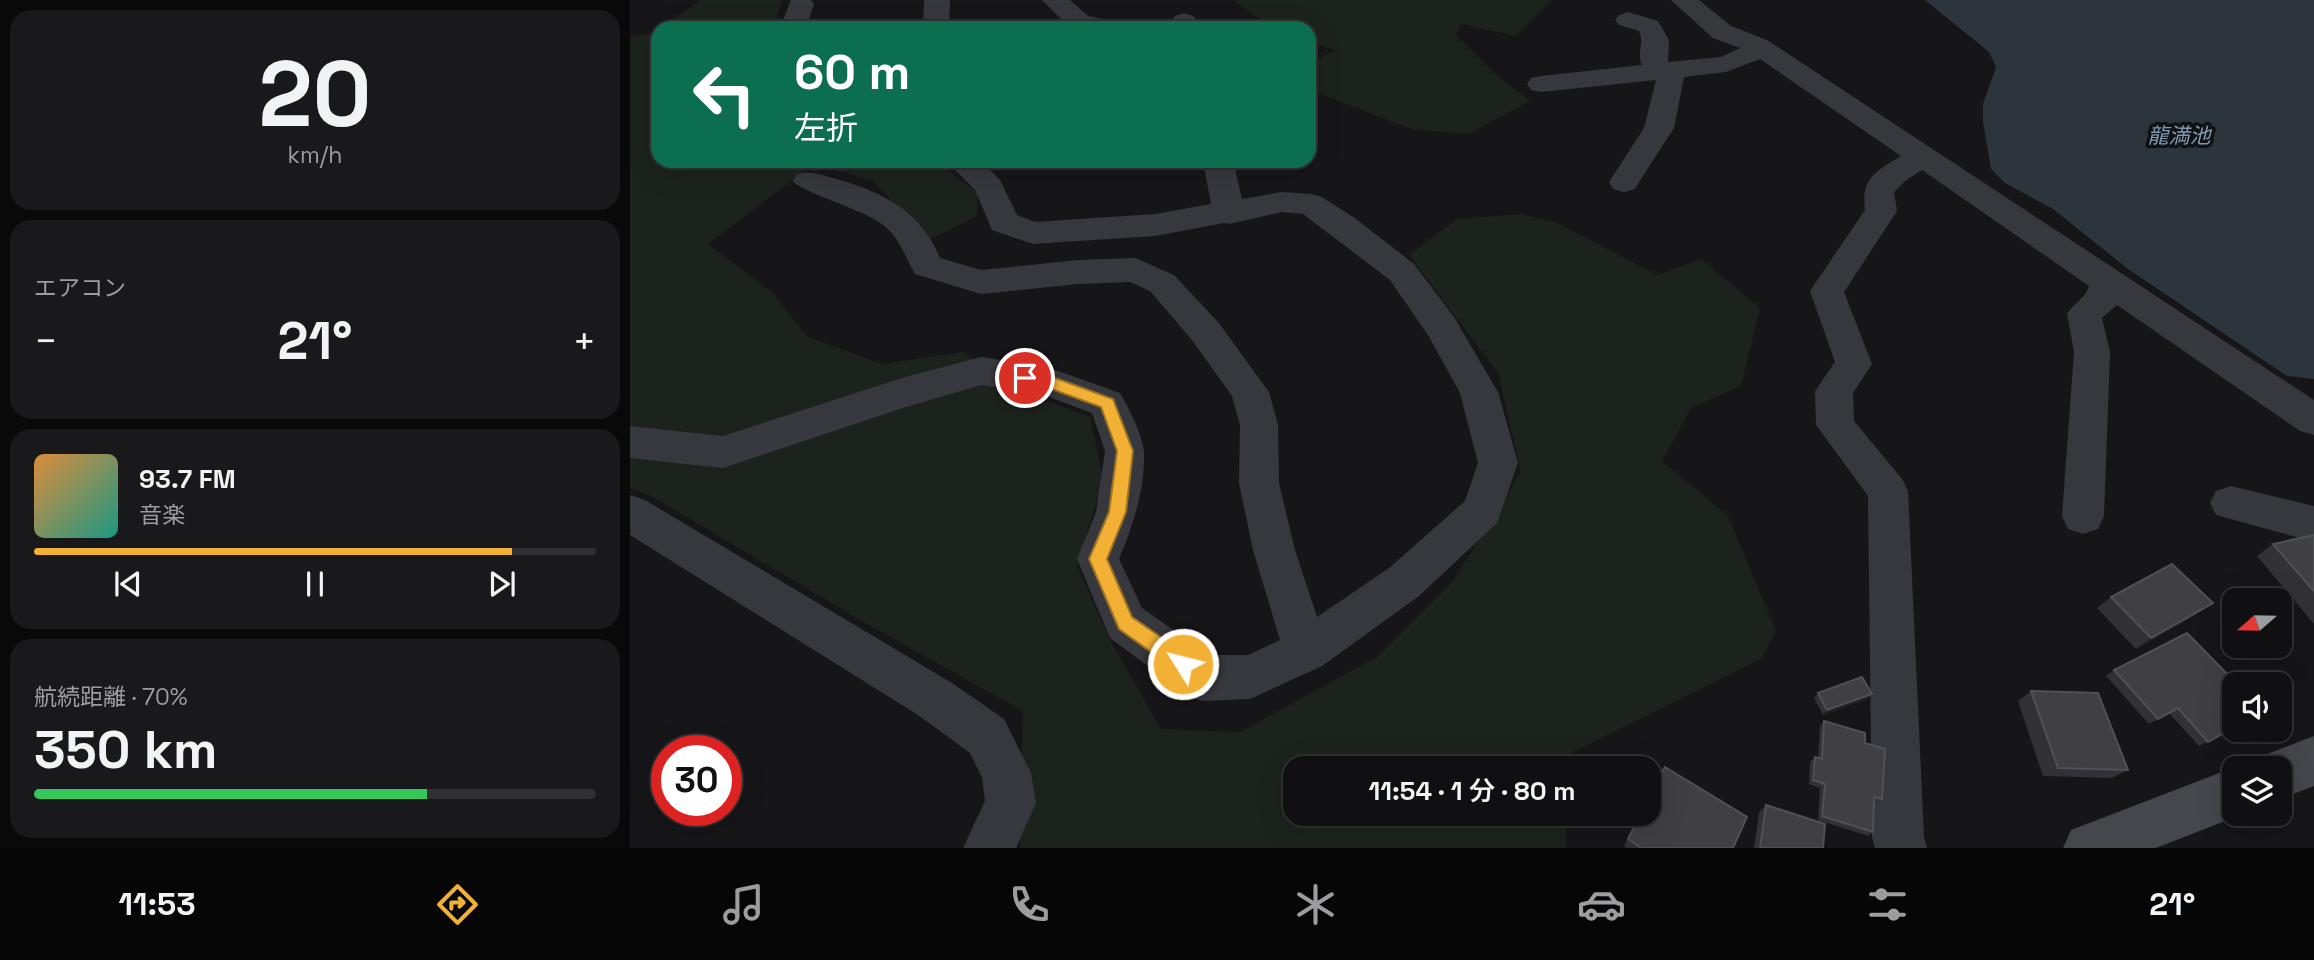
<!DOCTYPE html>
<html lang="ja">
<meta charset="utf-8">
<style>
body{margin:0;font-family:"Space Grotesk","Noto Sans JP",sans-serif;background:#19191b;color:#f1f3f6;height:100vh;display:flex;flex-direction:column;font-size:26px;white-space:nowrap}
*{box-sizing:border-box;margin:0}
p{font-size:23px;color:#9c9d9f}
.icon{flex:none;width:38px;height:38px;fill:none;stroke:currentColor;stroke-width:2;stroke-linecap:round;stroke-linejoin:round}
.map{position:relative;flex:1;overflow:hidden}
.details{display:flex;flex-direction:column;gap:10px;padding:10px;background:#09090a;width:630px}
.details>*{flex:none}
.top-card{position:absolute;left:21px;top:21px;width:665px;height:147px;border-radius:21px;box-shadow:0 7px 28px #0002,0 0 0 2px #303032;background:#0b6e4f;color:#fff;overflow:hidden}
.needle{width:46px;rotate:250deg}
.fabs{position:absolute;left:1592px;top:588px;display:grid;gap:14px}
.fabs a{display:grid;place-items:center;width:70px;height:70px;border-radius:14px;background:#101012;box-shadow:0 7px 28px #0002,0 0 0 2px #303032;font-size:35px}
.speed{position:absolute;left:21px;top:735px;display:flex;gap:14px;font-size:35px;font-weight:700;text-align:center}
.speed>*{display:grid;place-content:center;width:91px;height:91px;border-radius:50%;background:#101012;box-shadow:0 7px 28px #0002,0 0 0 2px #303032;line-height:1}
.speed .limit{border:10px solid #d22;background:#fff;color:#111}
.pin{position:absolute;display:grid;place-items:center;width:60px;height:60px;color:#fff;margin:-30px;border:4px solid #fff;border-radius:50%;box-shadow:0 2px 7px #0007}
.me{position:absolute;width:77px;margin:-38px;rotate:306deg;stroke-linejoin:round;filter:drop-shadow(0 0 5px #0008)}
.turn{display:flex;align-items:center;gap:24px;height:147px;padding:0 28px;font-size:32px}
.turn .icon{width:91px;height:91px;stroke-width:2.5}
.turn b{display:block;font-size:49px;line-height:60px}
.big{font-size:52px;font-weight:600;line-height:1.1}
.details .tile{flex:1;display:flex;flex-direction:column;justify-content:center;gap:10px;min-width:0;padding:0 24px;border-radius:21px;background:#19191b}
.details .dial{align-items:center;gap:0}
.dial b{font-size:91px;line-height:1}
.song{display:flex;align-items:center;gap:21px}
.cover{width:84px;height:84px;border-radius:10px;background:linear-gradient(135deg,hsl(30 70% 55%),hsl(170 70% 35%))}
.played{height:7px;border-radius:4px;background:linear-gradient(90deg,#f2b134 85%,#303032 85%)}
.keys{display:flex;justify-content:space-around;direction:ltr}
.heat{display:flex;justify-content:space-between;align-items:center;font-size:38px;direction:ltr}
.charge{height:10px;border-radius:5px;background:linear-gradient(90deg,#34c759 70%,#303032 0)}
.trip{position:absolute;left:653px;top:756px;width:378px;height:70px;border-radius:21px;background:#101012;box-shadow:0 7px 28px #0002,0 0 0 2px #303032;font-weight:600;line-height:70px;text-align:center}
.tabs{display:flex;height:112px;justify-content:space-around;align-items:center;background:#060607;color:#9c9d9f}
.tabs .icon{width:49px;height:49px}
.tabs .active{color:#f2b134}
.tabs b{font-size:32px;color:#f1f3f6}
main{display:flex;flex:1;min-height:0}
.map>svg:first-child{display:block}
.green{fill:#1c231d}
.water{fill:#2c353c}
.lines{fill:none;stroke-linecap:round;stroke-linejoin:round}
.street{fill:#37383d;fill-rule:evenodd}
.secondary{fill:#45474d;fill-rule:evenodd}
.wall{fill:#323236}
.shaded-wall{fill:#212124}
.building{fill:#3f3f44;stroke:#4f5156;stroke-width:2}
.route{fill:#f2b134;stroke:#9d7322;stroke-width:2}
.labels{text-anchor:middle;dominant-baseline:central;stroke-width:7;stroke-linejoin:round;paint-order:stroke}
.far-water-label{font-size:21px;font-style:italic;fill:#7f9bb3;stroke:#111113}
</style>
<main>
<section class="details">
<div class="tile dial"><b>20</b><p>km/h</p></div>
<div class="tile"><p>エアコン</p>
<div class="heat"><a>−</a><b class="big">21°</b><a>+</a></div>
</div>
<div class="tile">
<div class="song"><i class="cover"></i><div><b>93.7 FM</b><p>音楽</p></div></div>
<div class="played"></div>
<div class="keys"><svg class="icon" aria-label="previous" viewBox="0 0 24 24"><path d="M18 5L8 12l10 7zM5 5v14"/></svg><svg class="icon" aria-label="pause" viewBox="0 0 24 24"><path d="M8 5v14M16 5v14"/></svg><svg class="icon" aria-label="next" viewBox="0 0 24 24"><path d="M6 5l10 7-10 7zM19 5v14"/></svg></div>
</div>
<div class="tile"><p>航続距離 · 70%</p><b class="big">350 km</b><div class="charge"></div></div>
</section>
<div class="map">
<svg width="1684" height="848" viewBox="0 0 1684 848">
<rect width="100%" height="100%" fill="#161618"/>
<path class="green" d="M70 0H152L144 28H30Z
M603 0H922L886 36 831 24 826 35 862 71 900 101 839 134 781 129 683 91 679 85V62L707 50 679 43V28H642Z
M28 29V161H305L347 192V216L299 240 243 181 184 164 78 244 143 293 176 336 252 364 333 352 375 385 460 417 473 479 447 566 480 640 531 729 610 732 747 657 823 581 891 472 868 373 779 255 827 219 891 214 926 222 1027 275 1071 259 1130 308 1111 386 1061 408 1032 461 1098 516 1146 631 1131 659 933 757V768H665V814H935L937 848H390L393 711 235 623 21 496 0 488V36L21 34Z"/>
<path class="water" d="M1295 0H1684V379L1657 376 1498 269 1423 209 1375 183 1361 169 1353 122V104L1366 67 1359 52Z"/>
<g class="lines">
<path class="street" d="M161 0H181L184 4 176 28H150Z
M294 0H320L319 28H293Z
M412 0H440L458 16 492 23 496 28H440Z
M1041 0H1069L1101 26 1137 40 1684 400V435L1670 431 1487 305 1472 318 1480 352 1474 516 1468 529 1453 534 1438 529 1432 516 1444 352 1437 314C1443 303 1456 298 1459 286L1292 170 1275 181 1264 192 1267 211 1214 292 1242 364 1223 393 1224 421 1272 479 1278 491 1294 837 1297 848H1245L1242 837 1238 496 1186 425 1185 391 1205 362 1180 291 1235 210C1231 178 1245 172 1271 156L1130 59 1096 72 1054 77 1044 128 1009 182 1005 189 994 192 983 189 979 182 1014 128 1026 80 911 92 901 90 897 84 901 78 911 76 1012 65C1006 54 1015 44 1009 31L989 25 985 20 989 15 998 12 1028 21 1039 40 1038 62 1091 57 1110 48 1083 38Z
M554 13 563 16 576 28H547L541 21 545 16Z
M316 161H351L370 180 387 215 405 222 525 214 581 204 573 161H603L612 199 652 192 681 194 692 197 726 219 784 264 824 317 862 382 868 392 888 463 867 523 789 596 692 666 620 699 572 701 556 694 480 638 447 559 466 512 475 451 462 413 414 395 351 385 276 407 93 468 0 458V426L93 436 272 378 351 357 417 367 490 393C498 406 514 438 514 453 515 490 503 525 489 559L512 608 579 655H618L650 640 623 550 609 483 610 425 602 396 562 340 520 291 500 282 448 284 351 294 285 274C274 255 270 238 252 224 232 209 169 191 163 181L167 174C182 170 195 176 210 180 255 193 292 213 310 258L351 270 448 260 505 258 544 275 588 322 639 392 648 425 649 483 665 550 687 617 759 568 835 501 848 463 830 393 798 335 760 280 673 214 652 212 599 224 594 223 525 236 403 244 362 230 345 190Z
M1601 486 1684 506V542L1586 515 1580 503 1586 491Z
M0 495 15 500 322 683 374 719 401 773 406 803 386 848H333L355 801 352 777 340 753 288 715 0 535Z"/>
<path class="secondary" d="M1684 736V786L1650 799V768H1628L1632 756Z
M1605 767 1608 768H1605V814H1613L1526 848H1433L1441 830Z"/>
</g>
<path class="wall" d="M1684 535V624L1627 556 1643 544Z
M1481 597 1583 603 1567 614 1506 649 1467 608Z
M1484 670 1605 727 1569 746 1539 713 1519 724 1476 676Z
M1401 691 1498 770 1482 778 1413 776 1388 701Z
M1188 693 1242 694 1237 699 1193 715 1184 698Z
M1194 721 1235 743 1252 799 1247 803H1244L1243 832 1238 836 1188 820 1190 788 1179 784 1180 762 1185 757 1188 758 1190 726Z
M1136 805 1193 848H1124L1129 812Z
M1010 814 1103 848H996L994 846Z"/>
<path class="shaded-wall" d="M1583 603 1567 614 1506 649 1521 638Z
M1242 694 1237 699 1193 715 1197 710Z"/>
<path class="building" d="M1684 535V591L1643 544Z
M1542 564 1583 603 1521 638 1481 597Z
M1557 633 1607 684H1605V727L1578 742 1548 708 1528 719 1484 670Z
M1232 677 1242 694 1197 710 1188 693Z
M1401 691 1468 693 1498 770 1428 768Z
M1194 721 1235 733V743L1255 749 1252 799 1244 797 1243 832 1192 816 1195 784 1183 780 1185 757 1192 759Z
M1035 767 1117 817 1103 848H1011L998 839 1011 814H1018V798Z
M1136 805 1195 824 1193 848H1130Z"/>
<path class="route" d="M395 372 417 375 483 399 503 451 496 512 477 559 502 617 560 657 562 664 560 670 553 673 546 670 489 629 459 559 479 512 487 451 471 407 416 387 390 382 387 378Z"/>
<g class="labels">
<g class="far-water-label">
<text x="1549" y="135">龍満池</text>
</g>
</g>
</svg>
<div class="fabs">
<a><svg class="needle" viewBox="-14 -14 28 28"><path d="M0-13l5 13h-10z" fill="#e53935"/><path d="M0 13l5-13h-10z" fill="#9c9d9f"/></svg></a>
<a><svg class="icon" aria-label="sound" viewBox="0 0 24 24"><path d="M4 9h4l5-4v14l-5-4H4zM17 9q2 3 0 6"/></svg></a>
<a><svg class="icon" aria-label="layers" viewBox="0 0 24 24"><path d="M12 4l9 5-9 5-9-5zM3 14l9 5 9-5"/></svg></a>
</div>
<div class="speed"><div class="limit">30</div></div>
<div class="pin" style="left:395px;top:378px;background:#d93025"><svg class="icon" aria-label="arrive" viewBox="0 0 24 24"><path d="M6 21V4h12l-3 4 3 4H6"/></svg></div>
<svg class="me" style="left:553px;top:664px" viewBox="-20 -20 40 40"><circle r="17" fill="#f2b134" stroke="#fff" stroke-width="3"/><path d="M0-11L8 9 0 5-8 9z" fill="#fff"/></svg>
<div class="trip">11:54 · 1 分 · 80 m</div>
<div class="top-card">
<div class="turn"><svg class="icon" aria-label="left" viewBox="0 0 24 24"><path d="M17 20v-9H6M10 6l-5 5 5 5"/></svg><div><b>60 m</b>左折</div></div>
</div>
</div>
</main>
<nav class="tabs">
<b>11:53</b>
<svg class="icon active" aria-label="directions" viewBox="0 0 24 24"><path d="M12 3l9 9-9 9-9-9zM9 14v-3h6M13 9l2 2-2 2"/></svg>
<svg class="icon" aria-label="music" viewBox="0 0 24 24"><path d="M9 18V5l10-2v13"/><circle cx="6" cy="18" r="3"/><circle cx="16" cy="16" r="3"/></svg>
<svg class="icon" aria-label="phone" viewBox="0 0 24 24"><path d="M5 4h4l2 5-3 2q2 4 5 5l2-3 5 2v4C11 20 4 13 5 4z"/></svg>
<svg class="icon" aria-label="climate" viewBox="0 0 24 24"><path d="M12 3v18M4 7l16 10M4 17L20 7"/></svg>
<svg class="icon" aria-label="car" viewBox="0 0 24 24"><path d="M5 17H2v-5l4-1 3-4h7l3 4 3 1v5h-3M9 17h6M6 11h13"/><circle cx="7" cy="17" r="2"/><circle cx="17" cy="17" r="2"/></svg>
<svg class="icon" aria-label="filters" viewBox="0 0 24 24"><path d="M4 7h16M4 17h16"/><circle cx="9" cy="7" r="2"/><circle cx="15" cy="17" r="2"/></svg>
<b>21°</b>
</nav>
